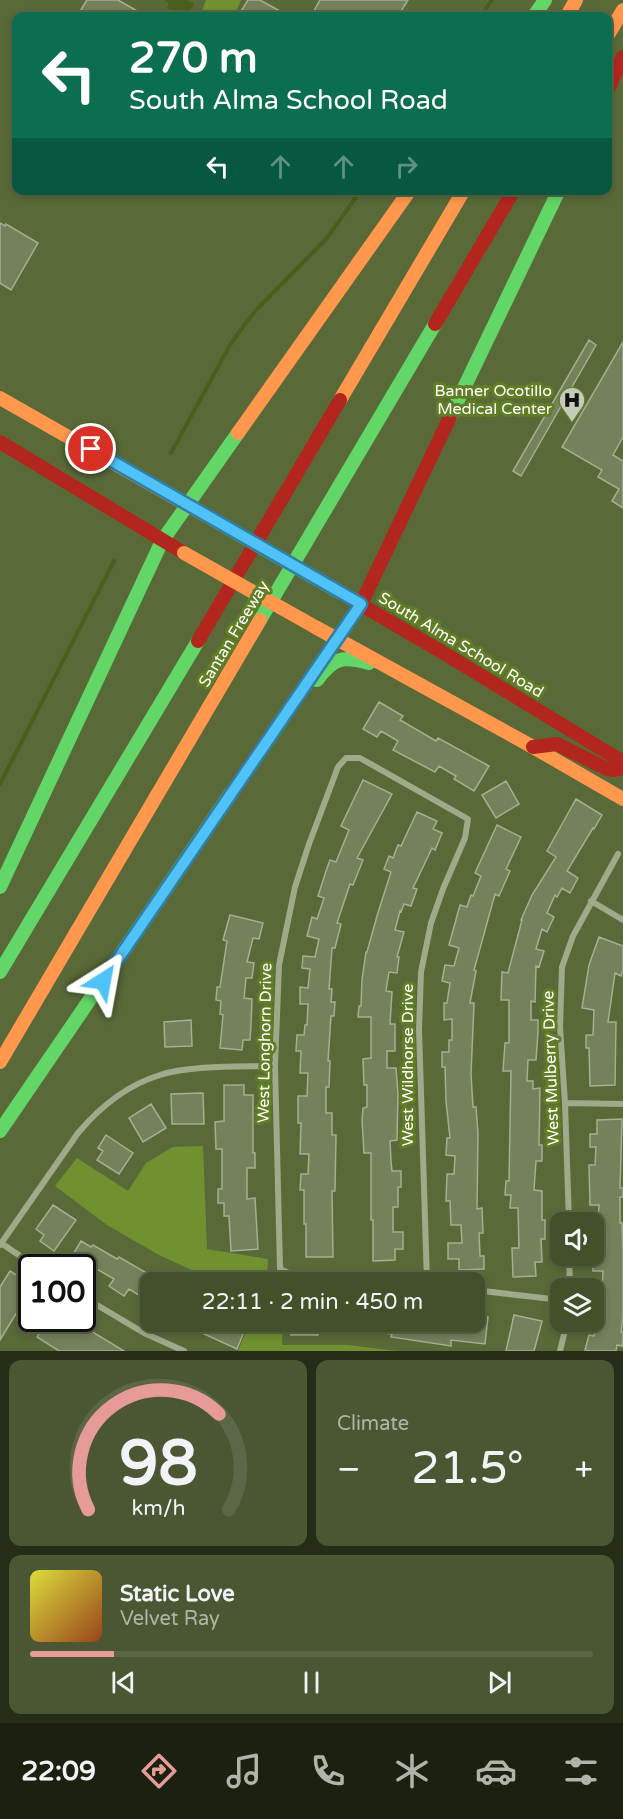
<!DOCTYPE html>
<meta charset="utf-8">
<style>
body{margin:0;font-family:"Varela Round",sans-serif;background:#4a5732;color:#f1f3f6;height:100vh;display:flex;flex-direction:column;font-size:22px;white-space:nowrap}
*{box-sizing:border-box;margin:0}
p{font-size:20px;color:#afb5a8}
.icon{flex:none;width:33px;height:33px;fill:none;stroke:currentColor;stroke-width:2;stroke-linecap:round;stroke-linejoin:round}
.map{position:relative;height:1351px;overflow:hidden}
.side{display:flex;flex-direction:column;gap:9px;padding:9px;background:#252c17;flex:1}
.side>*{flex:none}
.guide{position:absolute;left:12px;top:12px;width:600px;height:183px;border-radius:12px;box-shadow:0 3px 9px #0003,0 0 0 2px #5b6747;background:#0b6e4f;color:#fff;overflow:hidden}
.buttons{position:absolute;left:550px;top:1212px;display:grid;gap:12px}
.buttons a{display:grid;place-items:center;width:54px;height:54px;border-radius:12px;background:#43502a;box-shadow:0 3px 9px #0003,0 0 0 2px #5b6747;font-size:30px}
.speed{position:absolute;left:18px;top:1254px;display:flex;gap:12px;font-size:30px;font-weight:700;text-align:center}
.speed>*{display:grid;place-content:center;width:78px;height:78px;border-radius:50%;background:#43502a;box-shadow:0 3px 9px #0003,0 0 0 2px #5b6747;line-height:1}
.speed .limit{border:3px solid #111;border-radius:9px;background:#fff;color:#111}
.pin{position:absolute;display:grid;place-items:center;width:51px;height:51px;color:#fff;margin:-26px;border:3px solid #fff;border-radius:50%;box-shadow:0 2px 6px #0007}
.me{position:absolute;width:66px;margin:-33px;rotate:34deg;stroke-linejoin:round;filter:drop-shadow(0 0 4px #0008)}
.turn{display:flex;align-items:center;gap:21px;height:126px;padding:0 18px;font-size:27px}
.turn .icon{width:78px;height:78px;stroke-width:2.5}
.turn b{display:block;font-size:42px;line-height:51px}
.lanes{display:flex;align-items:center;height:57px;padding:0 18px;background:#0003;justify-content:center;gap:30px;direction:ltr}
.lanes .off{opacity:.35}
.big{font-size:45px;font-weight:600;line-height:1.1}
.side .card{flex:1;display:flex;flex-direction:column;justify-content:center;gap:9px;min-width:0;padding:0 21px;border-radius:12px;background:#4a5732}
.side .dial{align-items:center;gap:0}
.dial svg{height:156px;overflow:visible;fill:none;stroke:#5b6747;stroke-width:7;stroke-linecap:round;text-anchor:middle}
.dial text{fill:#f1f3f6;stroke:none}
.song{display:flex;align-items:center;gap:18px}
.cover{width:72px;height:72px;border-radius:9px;background:linear-gradient(135deg,hsl(60 70% 55%),hsl(20 70% 35%))}
.played{height:6px;border-radius:3px;background:linear-gradient(90deg,#e69b98 15%,#5b6747 15%)}
.keys{display:flex;justify-content:space-around;direction:ltr}
.heat{display:flex;justify-content:space-between;align-items:center;font-size:33px;direction:ltr}
.side .tiles{flex:1;display:grid;gap:9px;grid-template-columns:1fr 1fr}
.card:last-child{grid-column:span 2}
.trip{position:absolute;left:140px;top:1272px;width:345px;height:60px;border-radius:12px;background:#43502a;box-shadow:0 3px 9px #0003,0 0 0 2px #5b6747;font-weight:600;line-height:60px;text-align:center}
.dock{display:flex;height:96px;justify-content:space-around;align-items:center;background:#1b2011;color:#afb5a8}
.dock .icon{width:42px;height:42px}
.dock .active{color:#e69b98}
.dock b{font-size:27px;color:#f1f3f6}
.map>svg:first-child{display:block}
.green{fill:#71902f}
.water{fill:#495f1b}
.lines{fill:none;stroke-linecap:round;stroke-linejoin:round}
.stream{stroke:#495f1b;stroke-width:4}
.building{fill:#74815a;stroke:#a5af91;stroke-width:1.5}
.street{stroke:#a0aa8a;stroke-width:6}
.fast{stroke:#63d668;stroke-width:14}
.slow{stroke:#ff974d;stroke-width:14}
.jam{stroke:#b3261e;stroke-width:14}
.fast-bridge{stroke:#63d668;stroke-width:14}
.slow-bridge{stroke:#ff974d;stroke-width:14}
.route-casing{stroke:#337fa1;stroke-width:15}
.route{stroke:#4fc3f7;stroke-width:10}
.labels{text-anchor:middle;dominant-baseline:central;stroke-width:6;stroke-linejoin:round;paint-order:stroke}
.poi-label{font-size:16px;fill:#fff;stroke:#607e24;text-anchor:end}
.street-label{font-size:16px;fill:#fff;stroke:#607e24}
</style>
<div class="map">
<svg width="623" height="1351" viewBox="0 0 623 1351">
<rect width="100%" height="100%" fill="#596a38"/>
<path class="green" d="M206 0H241L234 16H200Z
M203 1146 207 1249 268 1259 267 1279 271 1282H218L159 1255 107 1225 55 1186 77 1158 128 1191 146 1163 173 1147Z
M250 1322H283L282 1345H348L398 1351H238Z"/>
<path class="water" d="M164 0H187L194 4 188 14 185 13 183 16H181L167 8 169 3Z"/>
<g class="lines">
<path class="stream" d="M481 16 492 0
M171 453 230 345 244 325 257 309 327 238 361 190
M0 784 114 561"/>
</g>
<path class="building" d="M87 0H118L146 16H77Z
M248 0H260L289 16H238Z
M320 0H408L398 16H311Z
M0 223 5 226 6 224 38 243 11 290 0 283Z
M589 340 596 345 521 476 513 471Z
M623 342V437L613 455 623 461V508L612 501 619 489 598 477 602 470 562 447Z
M379 702 403 716 400 720 436 741 438 738 489 766 474 791 454 779 456 776 439 766 435 772 393 750 398 741 381 731 377 737 363 729Z
M363 780 392 794 357 858 363 860 353 885 350 884 337 923 341 924 335 948H332L329 989H332L331 1002H335L334 1016H331L328 1061H330L329 1087H326V1113H332V1135H336L335 1191H332L333 1257H306V1224H304V1190H300L301 1174H308L309 1154H300L301 1123H298V1096H307L308 1073H300L301 1051H296L297 1035H304L305 1025H307L308 1004H300V987L308 988 310 969 302 968 303 956 315 957 319 939 307 936 312 917 317 919 324 898 318 896 326 871 330 860 336 862 349 830 341 826Z
M506 781 519 804 496 818 482 795Z
M576 799 602 815 594 829 593 828 567 871 578 878 570 893 562 888 557 897 555 895 547 913 554 917 547 932 542 929 536 949 544 951 539 967 536 966 535 1002 531 1001V1020H538V1032L536 1060H528L527 1081H533V1089L540 1088 539 1145H542V1161H536L534 1190 542 1191V1220H545V1239H541L542 1262H535L536 1276 513 1277 512 1248H519L518 1208H510L511 1195H505L506 1181H509L511 1071H503L505 1043H509V1000H501L502 972 508 973 522 920H521L532 895 556 857 547 851Z
M417 812 437 821 433 829 442 833 435 850 432 848 413 888 417 889 411 906 404 904 401 912 400 911 395 930 404 932 397 957H399L397 973 389 972 386 991 392 992 390 1024H395V1051H387V1068H396L398 1094 397 1140 390 1141 391 1161 392 1171H401V1187H398V1207H393V1232H403V1249H395V1260L373 1261V1220H371V1153H364L362 1121 363 1108 367 1107V1085H364L363 1059 371 1058V1017H358L359 1006H361L362 979 366 952H367L377 916 391 872 384 869 389 856 393 858 398 845 401 846Z
M497 825 521 837 506 869 510 871 499 896 495 894 474 970 476 971 470 1003H474L471 1074 473 1107H476L478 1133 477 1209 482 1208 483 1233H479L480 1256H484V1269L459 1270V1259H448V1243H462L461 1225H451L450 1201H446L447 1174H454L455 1156 446 1155 447 1138H450L446 1101 445 1067H442V1052H449V1040H452V1019L444 1020V1003H447L450 983 442 981 445 965 454 966 459 948 449 945 460 905 467 907 471 895 473 896 481 876 475 873Z
M230 915 263 923 259 939 253 938 247 962 254 963 252 978H246L244 998 252 999 251 1024 250 1040H243L242 1050 220 1048 223 1015 220 1014 221 1001 216 1000 217 987H220L227 941 223 940Z
M599 937 623 946V971L621 976 615 973 608 1022H616L615 1085 590 1086 589 1048H586V1035H593L594 1010 582 1008 589 965Z
M191 1020 192 1046 165 1047 164 1022Z
M224 1085H244V1095H253V1153H255V1168H247V1199L255 1198 258 1249 231 1251 229 1216H224V1203H218V1189H222V1149H216L215 1122 224 1121Z
M203 1093 204 1124H172L171 1094Z
M151 1104 166 1128 143 1142 129 1118Z
M622 1119 620 1188H623V1197H620V1223H622L623 1248V1316L621 1332H623V1341L622 1346 617 1345 616 1351H590L585 1350 589 1335 594 1336V1304H598L599 1293H602L603 1271H593L594 1236H597L599 1205H590L589 1165H595L596 1147H590V1134H597V1120Z
M106 1135 133 1153 119 1174 97 1160 103 1151 98 1148Z
M53 1205 76 1220 54 1251 40 1241 44 1235 36 1229Z
M81 1241 91 1247 93 1245 117 1259 119 1257 150 1275V1302L129 1289 124 1296 109 1286 114 1279 95 1268 90 1277 82 1272V1268H75L79 1260 72 1256Z
M10 1271 32 1285V1307L25 1317 17 1312 0 1340V1287Z
M474 1315 488 1317 485 1344 451 1340V1346L391 1337 392 1334 347 1329V1333L318 1331V1335H291V1322H474Z
M514 1315 542 1321 534 1351H506Z
M49 1318H78L76 1322 124 1351H59L37 1337Z
M178 1322H248L237 1349Z"/>
<g class="lines">
<path class="street" d="M591 901 623 920
M565 1103 623 1104
M569 1222 565 1103 560 1027 562 967 573 936 618 854
M1 1243 38 1268
M0 1245 78 1133C100 1107 127 1085 160 1075 191 1065 241 1067 275 1066
M569 1256 570 1288
M405 1282 293 1275 280 1269 275 1066 279 965 295 887 309 844 338 767 346 758H360L468 819 465 838 443 889 431 923 421 972 419 1029 427 1282
M474 1290 561 1300
M82 1296 144 1333 184 1351
M560 1351 567 1322"/>
<path class="fast" d="M534 16 545 0
M450 417 559 190
M260 620 435 324
M317 680C334 657 342 656 369 663
M0 887 162 541 238 433
M0 972 198 641
M0 1131 231 793"/>
<path class="slow" d="M567 16 576 0
M608 35 623 10
M0 398 219 523
M340 400 464 190
M238 433 410 190
M317 628 533 747 623 799
M0 1062 260 620"/>
<path class="jam" d="M608 89 623 57
M435 324 514 190
M0 442 184 553
M339 592 442 652 623 762
M198 641 340 400
M533 747 557 744 607 769 614 770 623 768
M231 793 361 604 450 417"/>
<path class="fast-bridge" d="M219 523 339 592"/>
<path class="slow-bridge" d="M184 553 317 628"/>
</g>
<g class="lines">
<g class="route-casing">
<path id="route" d="M91 449 361 604 103 981"/>
</g>
<use href="#route" class="route"/>
</g>
<defs>
<g id="hospital-pin" transform="scale(1.35)"><path d="M0 17L-7.5 6A9.5 9.5 0 1 1 7.5 6Z" fill="#c5cbb9" stroke="#607e24"/><path d="M-5-5h3v3.5h4V-5h3V5h-3V1.5h-4V5h-3Z" fill="#111"/></g>
</defs>
<g fill-rule="evenodd">
<use href="#hospital-pin" x="572" y="400"/>
</g>
<g class="labels">
<g class="poi-label">
<text x="552" y="391">Banner Ocotillo<tspan x="552" dy="18">Medical Center</tspan></text>
</g>
<g class="street-label">
<text transform="translate(234 634) rotate(-59)">Santan Freeway</text>
<text transform="translate(461 645) rotate(31)">South Alma School Road</text>
<text transform="translate(265 1043) rotate(-89)">West Longhorn Drive</text>
<text transform="translate(408 1065) rotate(-90)">West Wildhorse Drive</text>
<text transform="translate(551 1068) rotate(-92)">West Mulberry Drive</text>
</g>
</g>
</svg>
<div class="buttons">
<a><svg class="icon" aria-label="sound" viewBox="0 0 24 24"><path d="M4 9h4l5-4v14l-5-4H4zM17 9q2 3 0 6"/></svg></a>
<a><svg class="icon" aria-label="layers" viewBox="0 0 24 24"><path d="M12 4l9 5-9 5-9-5zM3 14l9 5 9-5"/></svg></a>
</div>
<div class="speed"><div class="limit">100</div></div>
<div class="pin" style="left:91px;top:449px;background:#d93025"><svg class="icon" aria-label="arrive" viewBox="0 0 24 24"><path d="M6 21V4h12l-3 4 3 4H6"/></svg></div>
<svg class="me" style="left:103px;top:981px" viewBox="-20 -20 40 40"><path d="M0-17L14 15 0 8-14 15z" fill="#4fc3f7" stroke="#fff" stroke-width="4"/></svg>
<div class="trip">22:11 · 2 min · 450 m</div>
<div class="guide">
<div class="turn"><svg class="icon" aria-label="left" viewBox="0 0 24 24"><path d="M17 20v-9H6M10 6l-5 5 5 5"/></svg><div><b>270 m</b>South Alma School Road</div></div>
<div class="lanes"><svg class="icon" aria-label="left" viewBox="0 0 24 24"><path d="M17 20v-9H6M10 6l-5 5 5 5"/></svg><svg class="icon off" aria-label="ahead" viewBox="0 0 24 24"><path d="M12 20V5M6 11l6-6 6 6"/></svg><svg class="icon off" aria-label="ahead" viewBox="0 0 24 24"><path d="M12 20V5M6 11l6-6 6 6"/></svg><svg class="icon off" aria-label="right" viewBox="0 0 24 24"><path d="M7 20v-9h11M14 6l5 5-5 5"/></svg></div>
</div>
</div>
<section class="side">
<div class="tiles">
<div class="card dial"><svg viewBox="0 0 100 80">
<path d="M14 69A42 42 0 1 1 86 69"/>
<path d="M14 69A42 42 0 0 1 81 20" stroke="#e69b98"/>
<text x="50" y="56" font-size="32" font-weight="700">98</text>
<text x="50" y="72" font-size="11">km/h</text>
</svg></div>
<div class="card"><p>Climate</p>
<div class="heat"><a>−</a><b class="big">21.5°</b><a>+</a></div>
</div>
<div class="card">
<div class="song"><i class="cover"></i><div><b>Static Love</b><p>Velvet Ray</p></div></div>
<div class="played"></div>
<div class="keys"><svg class="icon" aria-label="previous" viewBox="0 0 24 24"><path d="M18 5L8 12l10 7zM5 5v14"/></svg><svg class="icon" aria-label="pause" viewBox="0 0 24 24"><path d="M8 5v14M16 5v14"/></svg><svg class="icon" aria-label="next" viewBox="0 0 24 24"><path d="M6 5l10 7-10 7zM19 5v14"/></svg></div>
</div>
</div>
</section>
<nav class="dock">
<b>22:09</b>
<svg class="icon active" aria-label="directions" viewBox="0 0 24 24"><path d="M12 3l9 9-9 9-9-9zM9 14v-3h6M13 9l2 2-2 2"/></svg>
<svg class="icon" aria-label="music" viewBox="0 0 24 24"><path d="M9 18V5l10-2v13"/><circle cx="6" cy="18" r="3"/><circle cx="16" cy="16" r="3"/></svg>
<svg class="icon" aria-label="phone" viewBox="0 0 24 24"><path d="M5 4h4l2 5-3 2q2 4 5 5l2-3 5 2v4C11 20 4 13 5 4z"/></svg>
<svg class="icon" aria-label="climate" viewBox="0 0 24 24"><path d="M12 3v18M4 7l16 10M4 17L20 7"/></svg>
<svg class="icon" aria-label="car" viewBox="0 0 24 24"><path d="M5 17H2v-5l4-1 3-4h7l3 4 3 1v5h-3M9 17h6M6 11h13"/><circle cx="7" cy="17" r="2"/><circle cx="17" cy="17" r="2"/></svg>
<svg class="icon" aria-label="filters" viewBox="0 0 24 24"><path d="M4 7h16M4 17h16"/><circle cx="9" cy="7" r="2"/><circle cx="15" cy="17" r="2"/></svg>
</nav>
